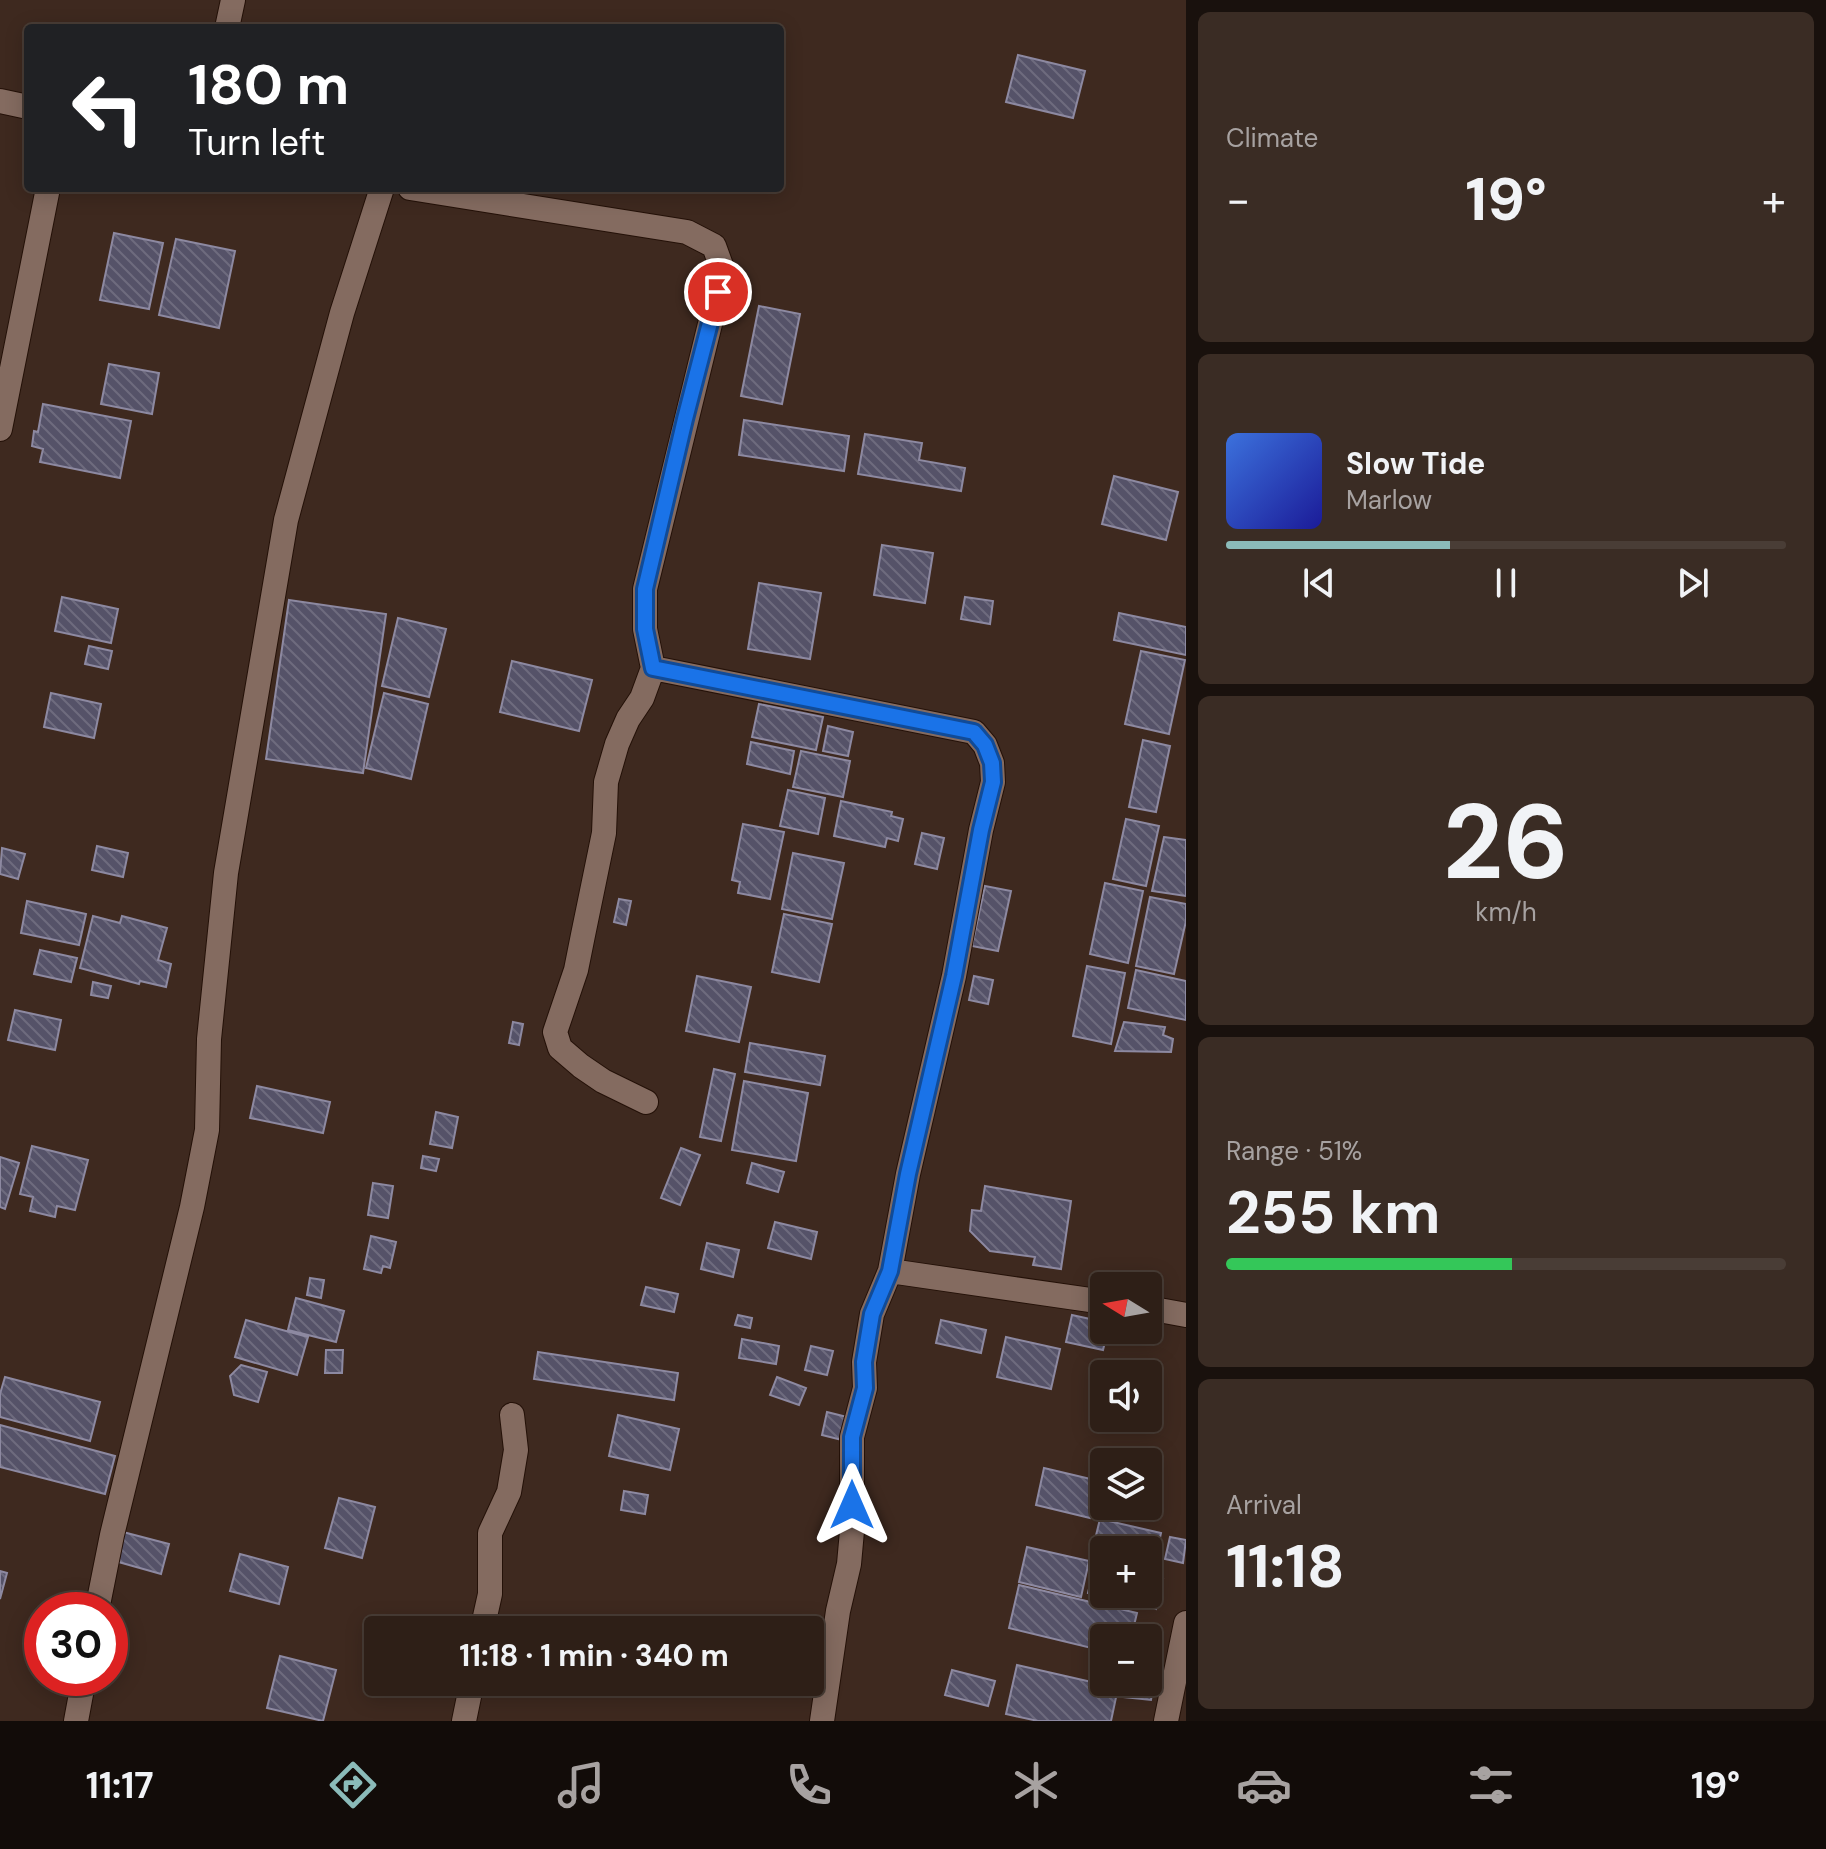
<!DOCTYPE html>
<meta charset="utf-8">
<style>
body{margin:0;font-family:"DM Sans",sans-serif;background:#3a2c24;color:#f1f3f6;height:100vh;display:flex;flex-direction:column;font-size:30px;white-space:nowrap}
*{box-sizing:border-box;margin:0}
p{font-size:26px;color:#a7a2a1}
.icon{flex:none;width:44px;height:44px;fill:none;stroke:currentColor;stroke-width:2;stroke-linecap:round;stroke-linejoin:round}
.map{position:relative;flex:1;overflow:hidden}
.details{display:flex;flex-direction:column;gap:12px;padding:12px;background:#19110d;width:640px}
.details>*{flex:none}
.banner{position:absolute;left:24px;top:24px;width:760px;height:168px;border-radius:8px;box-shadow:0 4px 20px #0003,0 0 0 2px #493d36;background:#202124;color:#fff;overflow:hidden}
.needle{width:52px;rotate:281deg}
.fabs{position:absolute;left:1090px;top:1272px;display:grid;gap:16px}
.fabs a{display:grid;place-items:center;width:72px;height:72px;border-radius:8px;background:#2e1f17;box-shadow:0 4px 20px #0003,0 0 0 2px #493d36;font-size:40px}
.speed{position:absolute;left:24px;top:1592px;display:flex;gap:16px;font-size:40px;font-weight:700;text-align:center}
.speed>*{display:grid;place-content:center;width:104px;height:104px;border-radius:50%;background:#2e1f17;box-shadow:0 4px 20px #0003,0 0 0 2px #493d36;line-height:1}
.speed .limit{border:12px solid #d22;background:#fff;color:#111}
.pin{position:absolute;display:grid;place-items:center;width:68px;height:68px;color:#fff;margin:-34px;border:4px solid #fff;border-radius:50%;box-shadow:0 2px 8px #0007}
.me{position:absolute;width:88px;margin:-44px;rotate:0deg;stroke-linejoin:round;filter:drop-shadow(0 0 6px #0008)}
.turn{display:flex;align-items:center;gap:28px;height:168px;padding:0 32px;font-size:36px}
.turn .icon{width:104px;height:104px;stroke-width:2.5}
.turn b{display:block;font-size:56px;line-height:68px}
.big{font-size:60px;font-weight:700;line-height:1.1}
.details .tile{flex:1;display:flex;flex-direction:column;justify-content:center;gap:12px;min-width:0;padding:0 28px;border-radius:12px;background:#3a2c24}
.details .dial{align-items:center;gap:0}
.dial b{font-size:104px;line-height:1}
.song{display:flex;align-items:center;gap:24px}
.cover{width:96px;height:96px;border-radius:12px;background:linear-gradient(135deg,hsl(220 70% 55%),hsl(240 70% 35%))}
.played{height:8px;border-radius:4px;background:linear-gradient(90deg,#8bbbb9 40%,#493d36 40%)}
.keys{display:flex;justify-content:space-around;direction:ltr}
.heat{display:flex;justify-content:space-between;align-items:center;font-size:44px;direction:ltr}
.charge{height:12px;border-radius:6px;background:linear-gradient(90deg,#34c759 51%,#493d36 0)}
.trip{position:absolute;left:364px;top:1616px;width:460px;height:80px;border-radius:8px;background:#2e1f17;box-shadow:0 4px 20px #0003,0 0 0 2px #493d36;font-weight:700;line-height:80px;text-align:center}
.tab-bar{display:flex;height:128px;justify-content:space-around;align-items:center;background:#120c09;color:#a7a2a1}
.tab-bar .icon{width:56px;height:56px}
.tab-bar .active{color:#8bbbb9}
.tab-bar b{font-size:36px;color:#f1f3f6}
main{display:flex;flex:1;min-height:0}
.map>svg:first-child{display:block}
.building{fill:url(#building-back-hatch);stroke:#8d89a1;stroke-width:2}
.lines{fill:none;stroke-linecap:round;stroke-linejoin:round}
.street-casing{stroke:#241108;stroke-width:26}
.street{stroke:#846b60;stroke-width:24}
.route-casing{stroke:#114b97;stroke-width:20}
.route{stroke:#1a73e8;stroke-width:14}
</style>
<main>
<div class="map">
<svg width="1186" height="1721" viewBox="0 0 1186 1721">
<defs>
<pattern id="building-back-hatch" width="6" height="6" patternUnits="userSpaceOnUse" patternTransform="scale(2)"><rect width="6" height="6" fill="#555268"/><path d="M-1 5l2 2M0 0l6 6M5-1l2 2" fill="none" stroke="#6e6b7e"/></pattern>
</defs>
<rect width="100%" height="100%" fill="#3e291f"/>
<path class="building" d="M1018 55 1085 71 1073 118 1006 102Z
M114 233 163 243 149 309 100 300Z
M176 239 235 251 219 328 159 315Z
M759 306 800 314 782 404 741 396Z
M109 364 159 373 152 414 101 404Z
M43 404 131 421 120 478 40 462 43 449 32 446 34 431 38 432Z
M744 420 849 436 844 471 739 455Z
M865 434 922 443 919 460 965 468 961 491 858 474Z
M1114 476 1178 492 1166 540 1102 524Z
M882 545 933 553 925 603 874 595Z
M759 583 821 593 810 659 748 649Z
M62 597 118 609 111 643 55 631Z
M965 597 993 601 990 624 961 619Z
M289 600 386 614 363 773 266 759Z
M1119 613 1186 627V655L1114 640Z
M398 618 446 629 429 697 382 686Z
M89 646 112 651 108 669 85 664Z
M1141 651 1185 660 1169 734 1125 724Z
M512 661 592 680 579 731 500 712Z
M51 693 101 704 94 738 44 727Z
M384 693 428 704 411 779 366 768Z
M759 704 823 717 816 750 752 737Z
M828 726 853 732 848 756 823 751Z
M1143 740 1170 746 1156 812 1129 807Z
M751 742 794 751 790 774 747 764Z
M801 751 850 761 843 797 793 787Z
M788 790 825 798 818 834 780 826Z
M841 801 892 812 891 816 903 819 898 841 887 838 885 847 834 836Z
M1126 819 1159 826 1146 886 1113 879Z
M743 824 784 832 770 899 738 893 740 882 732 880Z
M922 833 944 838 937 869 915 864Z
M1164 837 1186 840V896L1152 891Z
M97 846 128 853 123 877 92 870Z
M2 848 25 854 18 879 0 874Z
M793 853 844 863 832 919 782 909Z
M1105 883 1143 891 1128 963 1090 954Z
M985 886 1011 891 998 951 972 946Z
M1150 897 1186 904V921L1174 974 1136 966Z
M619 899 631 901 626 925 614 922Z
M27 901 86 914 79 945 21 933Z
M784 914 832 924 819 982 772 972Z
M93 916 120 923 122 916 167 928 158 960 171 964 166 987 140 981 139 984 80 968Z
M40 950 77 958 71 982 34 974Z
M1087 966 1125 973 1111 1044 1073 1036Z
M1136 970 1186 981V1020L1128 1008Z
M697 976 751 987 739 1042 686 1031Z
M974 976 993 980 988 1004 969 1000Z
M93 982 111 986 108 998 91 995Z
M15 1010 61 1020 55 1050 8 1040Z
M513 1022 523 1024 519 1045 509 1043Z
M1124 1022 1165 1027 1163 1035 1173 1039 1171 1052 1115 1051Z
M750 1043 825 1056 820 1085 745 1072Z
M714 1069 735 1074 721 1141 700 1137Z
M744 1081 808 1093 796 1161 732 1150Z
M257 1086 330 1102 323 1133 250 1118Z
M436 1112 458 1117 452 1148 430 1144Z
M32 1146 88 1160 75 1210 57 1206 55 1217 30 1211 33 1197 20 1194Z
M681 1148 700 1155 680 1205 661 1198Z
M423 1156 439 1159 436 1171 421 1168Z
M0 1157 19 1163 5 1209 0 1207Z
M752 1163 784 1172 778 1192 747 1183Z
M373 1183 393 1186 388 1218 368 1215Z
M985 1186 1071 1201 1061 1269 1033 1265 1035 1257 990 1251 970 1231 972 1210 981 1211Z
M775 1222 817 1232 811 1259 768 1248Z
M371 1236 396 1242 390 1268 383 1266 381 1273 364 1269Z
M707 1243 739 1250 733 1277 701 1269Z
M310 1278 324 1280 321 1298 307 1295Z
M646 1287 678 1294 674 1312 641 1305Z
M296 1298 344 1311 336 1342 288 1330Z
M738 1315 752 1318 750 1328 735 1325Z
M1072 1315 1104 1322V1330H1108L1103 1350 1066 1342Z
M246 1320 308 1337 297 1375 235 1357Z
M941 1320 986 1330 981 1353 936 1343Z
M1006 1337 1060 1349 1051 1389 997 1377Z
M742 1339 779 1346 776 1364 739 1358Z
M811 1346 833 1351 827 1375 805 1370Z
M326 1350H343L342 1373H325Z
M538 1352 678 1373 674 1400 534 1379Z
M241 1365 267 1372 258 1402 234 1395 230 1376Z
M5 1377 100 1402 90 1441 0 1417V1394Z
M777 1377 806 1388 799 1405 770 1395Z
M827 1412 847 1417 842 1440 822 1435Z
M618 1415 679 1429 670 1470 609 1456Z
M0 1425 115 1456 105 1494 0 1467Z
M1044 1468 1099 1481 1090 1518 1036 1505Z
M624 1491 648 1495 645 1514 621 1510Z
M339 1498 375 1507 362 1558 325 1548Z
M1100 1519 1161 1533 1153 1570 1148 1569V1550H1104V1559L1091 1556Z
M123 1532 169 1544 161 1574 115 1561Z
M1170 1537 1186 1540 1183 1563 1165 1559Z
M1027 1547 1089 1561 1081 1597 1019 1582Z
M240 1554 288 1567 279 1604 230 1591Z
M1095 1563 1104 1565V1594H1148V1575L1163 1579 1156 1609 1088 1593Z
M0 1571 7 1573 0 1599Z
M1019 1585 1137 1613 1131 1638H1104V1651L1009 1628Z
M280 1656 336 1670 323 1721 267 1708Z
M1017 1665 1118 1688 1111 1721H1038L1006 1714Z
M952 1670 995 1681 988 1706 945 1695Z
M1148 1675 1155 1677 1151 1700 1124 1697 1126 1682H1148Z"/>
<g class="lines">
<g class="street-casing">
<path id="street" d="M227 28 233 0
M0 101 28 107
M410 188 687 232 714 246 723 271 645 589V629L653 668 642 698 628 719 617 744 606 782 604 833 583 935 576 970 555 1032 560 1048 581 1066 603 1081 646 1102
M0 429 48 188
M653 668 974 732 985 745 992 763 993 782 981 830 954 976 908 1174 890 1271 872 1314 864 1362 865 1388 852 1437V1531L849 1564 838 1611 822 1721
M890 1271 1104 1302
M1148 1308 1186 1315
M97 1610 112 1535 192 1207 207 1130 209 1039 226 873 286 520 342 313 382 188
M482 1630 490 1594V1533L509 1492 516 1450 512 1415
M76 1721 84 1678
M464 1721 472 1682
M1166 1721 1186 1623"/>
</g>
<use href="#street" class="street"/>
</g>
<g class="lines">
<g class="route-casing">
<path id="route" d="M718 292 685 419 645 589V629L653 668 974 732 985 745 992 763 993 782 981 830 954 976 908 1174 890 1271 872 1314 864 1362 865 1388 852 1437V1505"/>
</g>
<use href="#route" class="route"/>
</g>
</svg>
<div class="fabs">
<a><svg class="needle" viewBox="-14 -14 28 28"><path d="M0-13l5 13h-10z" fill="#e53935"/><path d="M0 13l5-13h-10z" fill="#a7a2a1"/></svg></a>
<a><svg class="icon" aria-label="sound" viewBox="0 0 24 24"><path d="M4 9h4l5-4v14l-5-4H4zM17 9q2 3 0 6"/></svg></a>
<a><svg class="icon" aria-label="layers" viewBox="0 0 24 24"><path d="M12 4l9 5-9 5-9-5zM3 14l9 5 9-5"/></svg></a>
<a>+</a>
<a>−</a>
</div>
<div class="speed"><div class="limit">30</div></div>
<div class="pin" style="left:718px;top:292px;background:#d93025"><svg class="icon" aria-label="arrive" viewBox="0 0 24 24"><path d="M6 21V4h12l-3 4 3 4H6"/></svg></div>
<svg class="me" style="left:852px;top:1505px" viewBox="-20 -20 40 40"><path d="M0-17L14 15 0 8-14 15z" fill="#1a73e8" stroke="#fff" stroke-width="4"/></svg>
<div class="trip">11:18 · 1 min · 340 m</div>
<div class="banner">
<div class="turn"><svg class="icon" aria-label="left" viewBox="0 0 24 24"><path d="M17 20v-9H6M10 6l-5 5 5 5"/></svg><div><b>180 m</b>Turn left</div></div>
</div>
</div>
<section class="details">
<div class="tile"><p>Climate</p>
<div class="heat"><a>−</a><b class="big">19°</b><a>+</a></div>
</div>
<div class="tile">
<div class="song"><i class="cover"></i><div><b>Slow Tide</b><p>Marlow</p></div></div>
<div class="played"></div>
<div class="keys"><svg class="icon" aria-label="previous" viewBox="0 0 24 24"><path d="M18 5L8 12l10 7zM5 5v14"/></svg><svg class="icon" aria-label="pause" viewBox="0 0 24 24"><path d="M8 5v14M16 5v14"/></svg><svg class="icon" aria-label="next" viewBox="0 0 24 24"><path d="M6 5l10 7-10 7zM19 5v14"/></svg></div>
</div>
<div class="tile dial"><b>26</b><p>km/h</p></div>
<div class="tile"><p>Range · 51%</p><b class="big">255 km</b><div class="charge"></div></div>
<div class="tile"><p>Arrival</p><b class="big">11:18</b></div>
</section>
</main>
<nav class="tab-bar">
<b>11:17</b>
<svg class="icon active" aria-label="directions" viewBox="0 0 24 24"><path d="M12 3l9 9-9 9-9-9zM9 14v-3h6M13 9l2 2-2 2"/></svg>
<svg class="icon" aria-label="music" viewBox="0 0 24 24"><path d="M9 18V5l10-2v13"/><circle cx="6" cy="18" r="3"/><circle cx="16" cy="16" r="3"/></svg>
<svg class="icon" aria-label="phone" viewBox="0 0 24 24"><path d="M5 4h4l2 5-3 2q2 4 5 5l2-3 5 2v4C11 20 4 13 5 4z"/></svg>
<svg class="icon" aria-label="climate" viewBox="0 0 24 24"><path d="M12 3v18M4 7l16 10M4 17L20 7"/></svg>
<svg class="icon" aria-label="car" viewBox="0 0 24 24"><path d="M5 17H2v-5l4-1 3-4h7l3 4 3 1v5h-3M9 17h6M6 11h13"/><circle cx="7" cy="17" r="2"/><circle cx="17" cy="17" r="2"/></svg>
<svg class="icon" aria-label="filters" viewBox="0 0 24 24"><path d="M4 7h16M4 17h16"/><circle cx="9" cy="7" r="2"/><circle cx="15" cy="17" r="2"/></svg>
<b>19°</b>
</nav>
